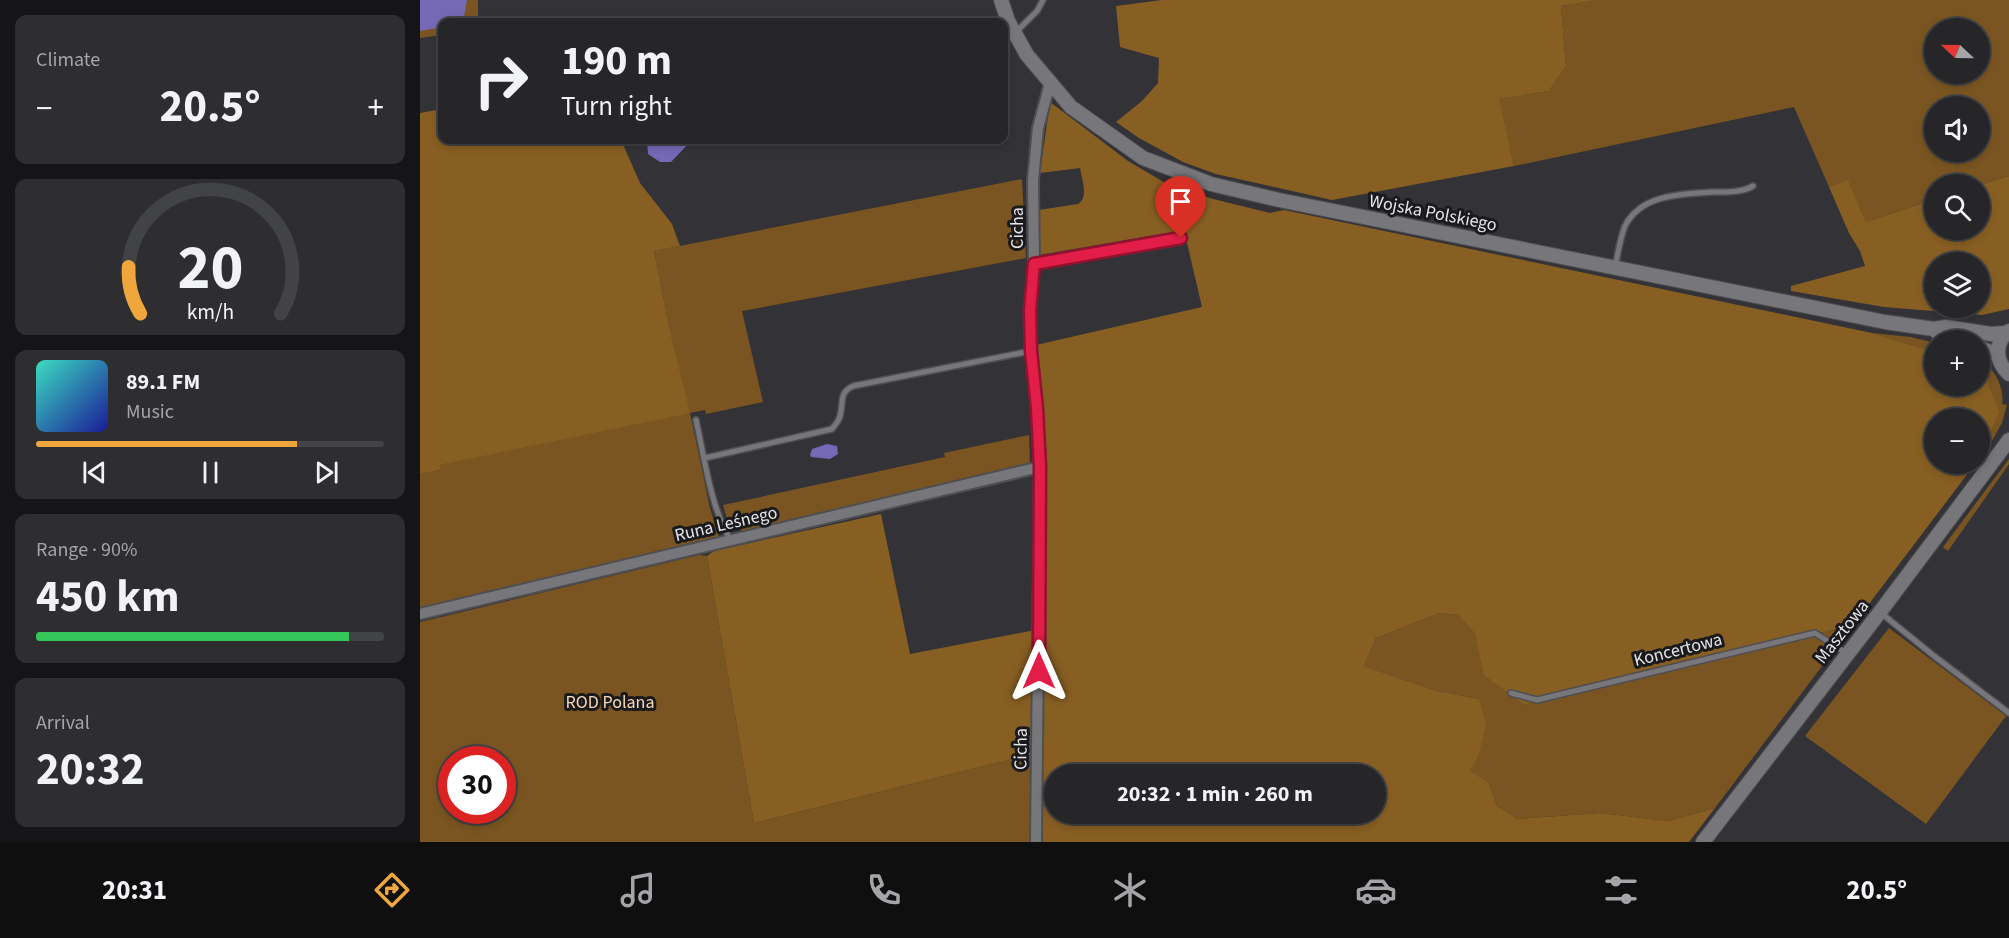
<!DOCTYPE html>
<meta charset="utf-8">
<style>
body{margin:0;font-family:"Source Sans 3",sans-serif;background:#2e2e31;color:#f1f3f6;height:100vh;display:flex;flex-direction:column;font-size:22px;white-space:nowrap}
*{box-sizing:border-box;margin:0}
p{font-size:20px;color:#a4a5a8}
.icon{flex:none;width:33px;height:33px;fill:none;stroke:currentColor;stroke-width:2;stroke-linecap:round;stroke-linejoin:round}
.map{position:relative;flex:1;overflow:hidden}
.sheet{display:flex;flex-direction:column;gap:15px;padding:15px;background:#151517;width:420px}
.sheet>*{flex:none}
.guide{position:absolute;left:18px;top:18px;width:570px;height:126px;border-radius:12px;box-shadow:0 3px 9px #0003,0 0 0 2px #424346;background:#262629;color:#f1f3f6;overflow:hidden}
.needle{width:39px;rotate:292deg}
.fabs{position:absolute;left:1504px;top:18px;display:grid;gap:12px}
.fabs a{display:grid;place-items:center;width:66px;height:66px;border-radius:50%;background:#262629;box-shadow:0 3px 9px #0003,0 0 0 2px #424346;font-size:30px}
.speed{position:absolute;left:18px;top:746px;display:flex;gap:12px;font-size:30px;font-weight:700;text-align:center}
.speed>*{display:grid;place-content:center;width:78px;height:78px;border-radius:50%;background:#262629;box-shadow:0 3px 9px #0003,0 0 0 2px #424346;line-height:1}
.speed .limit{border:9px solid #d22;background:#fff;color:#111}
.pin{position:absolute;display:grid;place-items:center;width:51px;height:51px;color:#fff;margin:-62px -26px;border-radius:50% 50% 50% 0;rotate:-45deg;box-shadow:0 0 6px #0007}
.pin .icon{rotate:45deg}
.me{position:absolute;width:66px;margin:-33px;rotate:0deg;stroke-linejoin:round;filter:drop-shadow(0 0 4px #0008)}
.turn{display:flex;align-items:center;gap:21px;height:126px;padding:0 24px;font-size:27px}
.turn .icon{width:78px;height:78px;stroke-width:2.5}
.turn b{display:block;font-size:42px;line-height:51px}
.big{font-size:45px;font-weight:700;line-height:1.1}
.sheet .card{flex:1;display:flex;flex-direction:column;justify-content:center;gap:9px;min-width:0;padding:0 21px;border-radius:12px;background:#2e2e31}
.sheet .dial{align-items:center;gap:0}
.dial svg{height:156px;overflow:visible;fill:none;stroke:#424346;stroke-width:7;stroke-linecap:round;text-anchor:middle}
.dial text{fill:#f1f3f6;stroke:none}
.song{display:flex;align-items:center;gap:18px}
.cover{width:72px;height:72px;border-radius:9px;background:linear-gradient(135deg,hsl(170 70% 55%),hsl(240 70% 35%))}
.played{height:6px;border-radius:3px;background:linear-gradient(90deg,#efa73d 75%,#424346 75%)}
.keys{display:flex;justify-content:space-around;direction:ltr}
.heat{display:flex;justify-content:space-between;align-items:center;font-size:33px;direction:ltr}
.charge{height:9px;border-radius:4px;background:linear-gradient(90deg,#34c759 90%,#424346 0)}
.trip{position:absolute;left:624px;top:764px;width:342px;height:60px;border-radius:30px;background:#262629;box-shadow:0 3px 9px #0003,0 0 0 2px #424346;font-weight:700;line-height:60px;text-align:center}
.tabs{display:flex;height:96px;justify-content:space-around;align-items:center;background:#0f0f10;color:#a4a5a8}
.tabs .icon{width:42px;height:42px}
.tabs .active{color:#efa73d}
.tabs b{font-size:27px;color:#f1f3f6}
main{display:flex;flex:1;min-height:0}
.map>svg:first-child{display:block}
.green{fill:#7a5521;fill-rule:evenodd}
.forest{fill:#885f23;fill-rule:evenodd}
.water{fill:#7569b5}
.lines{fill:none;stroke-linecap:round;stroke-linejoin:round}
.service-casing{stroke:#4f4f52;stroke-width:8}
.minor-casing{stroke:#4f4f52;stroke-width:14}
.tertiary-casing{stroke:#4f4f52;stroke-width:16}
.service{stroke:#76767b;stroke-width:5}
.minor{stroke:#76767b;stroke-width:10}
.tertiary{stroke:#76767b;stroke-width:14}
.route-casing{stroke:#92132f;stroke-width:15}
.route{stroke:#e11d48;stroke-width:10}
.labels{text-anchor:middle;dominant-baseline:central;stroke-width:6;stroke-linejoin:round;paint-order:stroke}
.street-label{font-size:18px;fill:#e4e4e7;stroke:#1a1a1d}
.park-label{font-size:18px;fill:#f7d9b4;stroke:#1a1a1d}
</style>
<main>
<section class="sheet">
<div class="card"><p>Climate</p>
<div class="heat"><a>−</a><b class="big">20.5°</b><a>+</a></div>
</div>
<div class="card dial"><svg viewBox="0 0 100 80">
<path d="M14 69A42 42 0 1 1 86 69"/>
<path d="M14 69A42 42 0 0 1 8 45" stroke="#efa73d"/>
<text x="50" y="56" font-size="32" font-weight="700">20</text>
<text x="50" y="72" font-size="11">km/h</text>
</svg></div>
<div class="card">
<div class="song"><i class="cover"></i><div><b>89.1 FM</b><p>Music</p></div></div>
<div class="played"></div>
<div class="keys"><svg class="icon" aria-label="previous" viewBox="0 0 24 24"><path d="M18 5L8 12l10 7zM5 5v14"/></svg><svg class="icon" aria-label="pause" viewBox="0 0 24 24"><path d="M8 5v14M16 5v14"/></svg><svg class="icon" aria-label="next" viewBox="0 0 24 24"><path d="M6 5l10 7-10 7zM19 5v14"/></svg></div>
</div>
<div class="card"><p>Range · 90%</p><b class="big">450 km</b><div class="charge"></div></div>
<div class="card"><p>Arrival</p><b class="big">20:32</b></div>
</section>
<div class="map">
<svg width="1589" height="842" viewBox="0 0 1589 842">
<rect width="100%" height="100%" fill="#333237"/>
<path class="green" d="M0 0H58V22H22V35L0 38Z
M1179 0H1589V176L1560 185 1515 184V199L1446 222 1428 181 1409 187 1374 107 1094 166 1078 99 1129 91 1146 66 1141 6ZM1515 28H1560V74H1515ZM1515 106H1560V152H1515Z
M602 179 606 258 322 311 343 402 286 414 285 410 270 413 290 508 299 537 0 611V474L20 470 19 465 269 412 249 326 234 251Z
M1452 333 1491 337 1515 343V352Z
M1560 360C1574 367 1585 388 1582 404L1587 405 1582 423 1560 462V457L1578 412 1560 368Z
M609 435 610 465 323 532 307 519 303 505 525 457 524 453Z
M1589 459V464L1528 551 1523 547Z
M279 555 287 556 334 823 613 754 610 842H0V622ZM32 759H82V810H32Z
M1020 613 1038 615 1055 632 1063 675 1104 705 1433 625 1295 808 1248 821 1180 813 1098 819 1077 806 1069 783 1049 771 1058 757 1059 699 1017 691 944 666 956 638Z
M1469 628 1586 716 1506 824 1385 736Z"/>
<path class="forest" d="M742 0H1179L1141 6 1146 66 1129 91 1079 99 1094 166 912 200 796 174 763 162 719 138 696 122 722 101 738 83 739 58 700 47 696 6Z
M630 102 708 161 747 184 793 199 850 213 864 210 1452 333 1515 352V386H1560V368L1562 369 1579 412 1560 457V418H1515V464H1555L1433 625 1104 705 1063 675 1055 633 1038 615 1020 613 956 638 944 666 1017 691 1059 699 1066 725 1058 757 1050 771 1069 783 1077 806 1098 819 1180 813 1248 821 1295 808 1269 842H620L627 469 616 345 782 307 764 230 619 255V210L658 204C669 197 662 180 660 168L620 173ZM634 774H956V813H634Z
M22 109V140H201L220 183 252 224 260 246 234 251 249 326 270 413 20 465V470L0 474V113Z
M1589 176V309L1562 315 1464 307 1371 291V286L1445 266 1440 251 1429 233 1409 187 1428 180 1446 222 1515 199V230H1560V185ZM1515 262H1560V308H1515Z
M461 514 490 654 610 631H615L613 754 334 823 287 556 294 551Z"/>
<path class="water" d="M0 0H47L43 22H22V27L0 31Z
M227 140H272L251 162H240L228 154Z
M407 444 417 446 418 454 410 459 391 457 390 455 392 449Z"/>
<g class="lines">
<g class="service-casing">
<path id="service" d="M596 32 617 11 623 0
M614 264 761 238
M1195 267C1198 254 1200 238 1205 226 1221 194 1262 194 1292 192 1306 192 1321 193 1333 186
M276 420C284 455 291 511 311 540
M285 458 412 429C415 425 419 421 420 416 424 403 418 393 433 386L611 351
M1461 613 1514 656 1589 713
M1091 693 1117 700 1395 633 1426 653"/>
</g>
<g class="minor-casing">
<path id="minor" d="M0 614 620 467
M616 842 620 467 617 408 611 351 610 310 614 264 613 180 618 128 630 83"/>
</g>
<g class="tertiary-casing">
<path id="tertiary" d="M581 0 588 21 607 55 651 107 723 158 791 184 859 200 1465 322 1514 329 1526 327 1571 334 1586 333
M1514 329 1522 338 1532 340
M1589 331C1574 343 1575 361 1589 374
M1560 348 1578 355
M1283 842 1460 612 1589 440"/>
</g>
<use href="#service" class="service"/>
<use href="#minor" class="minor"/>
<use href="#tertiary" class="tertiary"/>
</g>
<g class="lines">
<g class="route-casing">
<path id="route" d="M619 671 620 467 617 408 611 351 610 310 614 264 761 238"/>
</g>
<use href="#route" class="route"/>
</g>
<g class="labels">
<g class="street-label">
<text transform="translate(1013 213) rotate(11)">Wojska Polskiego</text>
<text transform="translate(597 228) rotate(-90)">Cicha</text>
<text transform="translate(306 524) rotate(-13)">Runa Leśnego</text>
<text transform="translate(1422 632) rotate(-52)">Masztowa</text>
<text transform="translate(1258 650) rotate(-14)">Koncertowa</text>
<text transform="translate(601 749) rotate(-89)">Cicha</text>
</g>
<g class="park-label">
<text x="190" y="702">ROD Polana</text>
</g>
</g>
</svg>
<div class="fabs">
<a><svg class="needle" viewBox="-14 -14 28 28"><path d="M0-13l5 13h-10z" fill="#e53935"/><path d="M0 13l5-13h-10z" fill="#a4a5a8"/></svg></a>
<a><svg class="icon" aria-label="sound" viewBox="0 0 24 24"><path d="M4 9h4l5-4v14l-5-4H4zM17 9q2 3 0 6"/></svg></a>
<a><svg class="icon" aria-label="search" viewBox="0 0 24 24"><circle cx="10" cy="10" r="6"/><path d="M15 15l6 6"/></svg></a>
<a><svg class="icon" aria-label="layers" viewBox="0 0 24 24"><path d="M12 4l9 5-9 5-9-5zM3 14l9 5 9-5"/></svg></a>
<a>+</a>
<a>−</a>
</div>
<div class="speed"><div class="limit">30</div></div>
<div class="pin" style="left:761px;top:238px;background:#d93025"><svg class="icon" aria-label="arrive" viewBox="0 0 24 24"><path d="M6 21V4h12l-3 4 3 4H6"/></svg></div>
<svg class="me" style="left:619px;top:671px" viewBox="-20 -20 40 40"><path d="M0-17L14 15 0 8-14 15z" fill="#e11d48" stroke="#fff" stroke-width="4"/></svg>
<div class="trip">20:32 · 1 min · 260 m</div>
<div class="guide">
<div class="turn"><svg class="icon" aria-label="right" viewBox="0 0 24 24"><path d="M7 20v-9h11M14 6l5 5-5 5"/></svg><div><b>190 m</b>Turn right</div></div>
</div>
</div>
</main>
<nav class="tabs">
<b>20:31</b>
<svg class="icon active" aria-label="directions" viewBox="0 0 24 24"><path d="M12 3l9 9-9 9-9-9zM9 14v-3h6M13 9l2 2-2 2"/></svg>
<svg class="icon" aria-label="music" viewBox="0 0 24 24"><path d="M9 18V5l10-2v13"/><circle cx="6" cy="18" r="3"/><circle cx="16" cy="16" r="3"/></svg>
<svg class="icon" aria-label="phone" viewBox="0 0 24 24"><path d="M5 4h4l2 5-3 2q2 4 5 5l2-3 5 2v4C11 20 4 13 5 4z"/></svg>
<svg class="icon" aria-label="climate" viewBox="0 0 24 24"><path d="M12 3v18M4 7l16 10M4 17L20 7"/></svg>
<svg class="icon" aria-label="car" viewBox="0 0 24 24"><path d="M5 17H2v-5l4-1 3-4h7l3 4 3 1v5h-3M9 17h6M6 11h13"/><circle cx="7" cy="17" r="2"/><circle cx="17" cy="17" r="2"/></svg>
<svg class="icon" aria-label="filters" viewBox="0 0 24 24"><path d="M4 7h16M4 17h16"/><circle cx="9" cy="7" r="2"/><circle cx="15" cy="17" r="2"/></svg>
<b>20.5°</b>
</nav>
